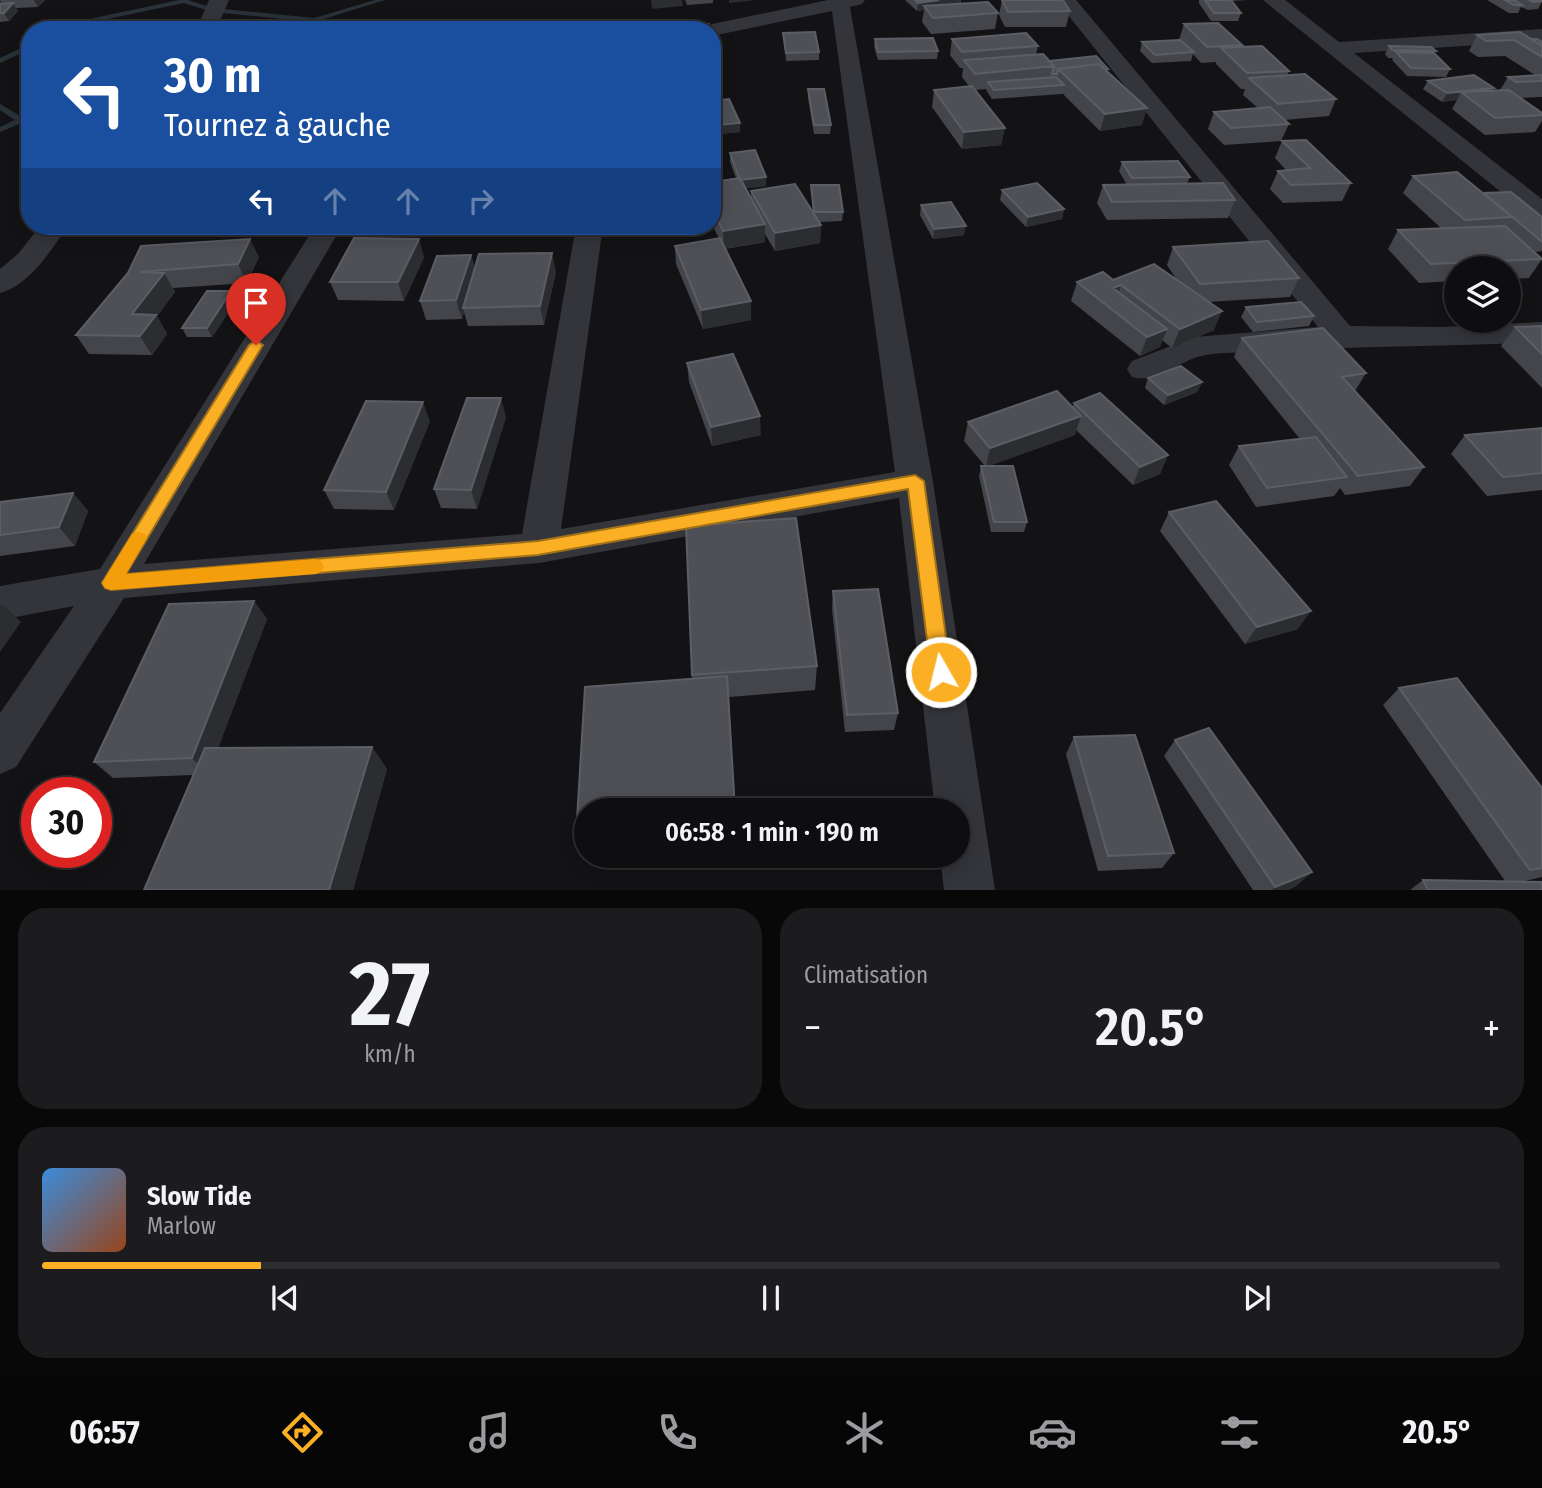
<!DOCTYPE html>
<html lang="fr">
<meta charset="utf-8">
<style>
body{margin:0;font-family:"Fira Sans Condensed",sans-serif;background:#1c1c1e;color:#f1f3f6;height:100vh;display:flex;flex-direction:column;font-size:26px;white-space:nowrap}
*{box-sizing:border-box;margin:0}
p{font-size:23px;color:#9b9c9f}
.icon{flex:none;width:38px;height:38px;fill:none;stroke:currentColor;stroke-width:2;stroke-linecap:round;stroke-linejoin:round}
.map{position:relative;height:890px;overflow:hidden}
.panel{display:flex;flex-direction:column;gap:18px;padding:18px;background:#080809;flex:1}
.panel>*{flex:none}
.guide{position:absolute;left:21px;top:21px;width:700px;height:214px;border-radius:28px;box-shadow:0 4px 18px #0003,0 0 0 2px #2e2e30;background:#1a4fa0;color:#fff;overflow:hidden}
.tools{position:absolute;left:1444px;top:256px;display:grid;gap:14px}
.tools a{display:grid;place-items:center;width:77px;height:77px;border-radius:50%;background:#0e0e10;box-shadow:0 4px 18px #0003,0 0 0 2px #2e2e30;font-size:35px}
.speed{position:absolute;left:21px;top:777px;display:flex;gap:14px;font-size:35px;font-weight:700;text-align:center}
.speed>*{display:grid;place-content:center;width:91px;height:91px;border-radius:50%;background:#0e0e10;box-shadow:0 4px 18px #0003,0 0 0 2px #2e2e30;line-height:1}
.speed .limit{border:10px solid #d22;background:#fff;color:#111}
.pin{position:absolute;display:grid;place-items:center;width:60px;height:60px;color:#fff;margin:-72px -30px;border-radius:50% 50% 50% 0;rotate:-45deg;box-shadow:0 0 7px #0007}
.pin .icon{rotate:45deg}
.me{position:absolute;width:77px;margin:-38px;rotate:352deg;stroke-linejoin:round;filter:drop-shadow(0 0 5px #0008)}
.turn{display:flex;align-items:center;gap:24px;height:147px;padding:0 28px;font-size:32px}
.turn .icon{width:91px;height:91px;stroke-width:2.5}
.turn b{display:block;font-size:49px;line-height:60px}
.lanes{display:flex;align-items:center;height:66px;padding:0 28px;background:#0003;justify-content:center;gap:35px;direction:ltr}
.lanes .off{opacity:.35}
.big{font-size:52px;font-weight:600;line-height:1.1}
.panel .card{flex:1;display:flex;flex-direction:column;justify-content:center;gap:10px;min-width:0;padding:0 24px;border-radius:28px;background:#1c1c1e}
.panel .dial{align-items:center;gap:0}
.dial b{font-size:91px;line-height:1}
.song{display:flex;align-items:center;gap:21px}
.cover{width:84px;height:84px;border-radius:10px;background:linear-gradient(135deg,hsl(210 70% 55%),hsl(20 70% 35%))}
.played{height:7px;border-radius:4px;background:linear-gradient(90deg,#faaf25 15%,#2e2e30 15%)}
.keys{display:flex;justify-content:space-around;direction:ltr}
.heat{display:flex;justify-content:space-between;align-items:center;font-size:38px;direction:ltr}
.panel .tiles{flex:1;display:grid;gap:18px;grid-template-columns:1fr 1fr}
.card:last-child{grid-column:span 2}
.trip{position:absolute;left:574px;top:798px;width:396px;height:70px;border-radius:35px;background:#0e0e10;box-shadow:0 4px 18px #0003,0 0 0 2px #2e2e30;font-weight:600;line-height:70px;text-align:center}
.tab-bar{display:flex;height:112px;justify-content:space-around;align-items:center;background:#060606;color:#9b9c9f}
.tab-bar .icon{width:49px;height:49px}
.tab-bar .active{color:#faaf25}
.tab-bar b{font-size:32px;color:#f1f3f6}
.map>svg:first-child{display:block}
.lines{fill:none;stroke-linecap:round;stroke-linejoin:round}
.stream{fill:#293239;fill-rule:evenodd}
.street{fill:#34353a;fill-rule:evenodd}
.wall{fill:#44454a}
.shaded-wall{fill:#2c2d30}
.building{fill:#4f5056;stroke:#5c5e65;stroke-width:2}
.route{fill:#faaf25;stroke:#a27218;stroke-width:2}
.slow{fill:#f59e0b}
</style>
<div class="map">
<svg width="1542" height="890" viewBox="0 0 1542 890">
<rect width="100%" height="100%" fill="#131315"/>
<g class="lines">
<path class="stream" d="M179 0H188L213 8 314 18 375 0H385L314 22 212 12 184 3 98 21 77 30H67L94 18Z
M30 44V49L0 63V58Z
M0 104 24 118V122L0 132V127L15 120 0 110Z"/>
<path class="street" d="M209 0H229L216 30H196Z
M828 0H865L862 4 850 7 933 482 995 890H944L940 856H957V810H935L899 498 539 563 124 598 16 767 0 774V713L74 606 0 620V586L100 569 315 226H342L144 564 522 534 576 226H603L561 529 895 472 832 11 712 36V30H702L712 24Z
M1056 0H1076L1350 326 1443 327 1542 322V342C1437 347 1332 346 1228 353 1219 353 1209 354 1201 356 1177 362 1157 384 1132 377L1127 369 1132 361 1194 337 1318 327Z
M1263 0H1285L1339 42 1542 29V41L1354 53 1542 199V220L1533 218Z
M40 226H68C51 250 30 285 0 293V269L18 254Z"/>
</g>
<path class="wall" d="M0 0H45L38 7 16 8 18 11 9 21 0 22V4H1Z
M685 0H713V3L687 5Z
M905 0H961V4L998 13 995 29 931 34 922 22 924 10 917 11Z
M1002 0 1070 11 1066 27H1005L999 15Z
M1199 0H1248L1232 1 1241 13 1238 21H1211L1199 3Z
M1487 0H1540L1542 2 1538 9 1528 10 1521 7 1518 13H1509Z
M1184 24 1242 45 1241 47 1289 71 1287 75 1336 99 1329 116 1284 120 1289 124 1281 141 1224 145 1208 129 1214 112 1258 108 1243 95 1245 89H1241L1216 64V62L1201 63 1193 54 1191 61 1152 63 1140 51 1142 42 1179 40Z
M783 33 819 52V60L786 61Z
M1477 35 1531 39 1542 42V97L1521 98 1542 113V121L1535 132 1485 135 1452 109 1457 100 1442 102 1423 89 1428 81 1494 88 1493 91 1500 90 1508 77 1535 75 1505 56 1478 57 1469 51Z
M875 39 938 51 937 59 878 60 874 47Z
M952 39 1038 46 1036 54 1049 61 1108 69 1107 72 1142 125 1100 131 1062 93V94L992 99 986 90V89L975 90 1005 128 1001 145 962 149 932 107 934 90 969 86 962 77 963 68H960L950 55Z
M1389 46 1436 51 1434 53 1450 69 1446 77 1407 76 1392 60 1393 58H1388L1385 54Z
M808 89 831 125 830 134H814L808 98Z
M712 101 740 123V132L718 134 712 121Z
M1282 141 1351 183 1342 201 1283 203 1270 189 1278 171 1286 170 1275 158Z
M730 153 766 177V186L746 188 751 199V191L813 211 811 185 843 212 842 221 819 222 821 225 820 243 775 251 765 234V242L725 249 751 301V320L703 329 676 264 675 246 719 238 712 225V182L736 178 730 162Z
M1122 162 1190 177 1187 183 1235 200 1228 218 1107 220 1097 203 1103 185H1127L1119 171Z
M1413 176 1483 194 1484 193 1542 217V251L1536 252 1505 227 1542 259 1529 278 1508 279V268H1456V281L1419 283 1388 249 1398 230 1442 229 1403 193Z
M1002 190 1064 209 1062 219 1026 227 1000 200Z
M921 205 964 235 933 239 920 215Z
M639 226H677V232L641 236Z
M1173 247 1299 278 1290 297 1208 302 1214 330 1172 348 1162 340 1160 347 1140 356 1071 301 1077 282 1113 280H1177L1167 265Z
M471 255 475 269 556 272 544 325 468 326 464 312 462 319 426 320 420 301Z
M259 257 247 283 173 288 175 292 157 316 167 334 152 355 89 354 76 335 128 273Z
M424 257 404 301 338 300 330 282Z
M236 301 212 337H187L182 328Z
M1246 307 1314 316 1309 326 1253 332 1241 317Z
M1542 326V388L1501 346 1515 327Z
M1242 338 1366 373 1355 391 1424 467 1410 486 1345 495 1340 488 1334 496 1256 507 1229 465 1239 446 1300 439 1234 357Z
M687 363 761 435 712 446 689 382Z
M1148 378 1202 382 1197 392 1164 405 1145 388Z
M1074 403 1168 455 1160 474 1133 485 1076 430 1075 435 988 466 1027 522 1024 532H991L979 476 981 466H985L964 441 968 422 1072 407Z
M506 417 477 509 441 508 434 489Z
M430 421 394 510 334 509 324 490Z
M1542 428V490L1487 496 1451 454 1465 435Z
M73 493 88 511 75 546 0 556V502Z
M1169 512 1298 629 1245 644 1160 531Z
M796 518 817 666 815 690 729 697 735 810H586V856H590H584L576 836 585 687 692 679 686 526Z
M833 591 898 713 894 730 845 732 832 609Z
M254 601 267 619 218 748 372 747 387 769 353 890H144L193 775 113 778 94 762Z
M1399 688 1542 788V877L1521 882 1542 890H1410L1423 880 1505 881 1383 705Z
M1074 737 1174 853 1162 868 1098 871 1066 754Z
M1175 740 1312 872 1296 886 1288 890H1253L1164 756Z"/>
<path class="shaded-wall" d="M34 0H45L38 7Z
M651 0H682L683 6 652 9Z
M729 0H756L729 3Z
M939 0H961L960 5 924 6V10L917 11 918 3Z
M13 3 18 11 9 21 4 13Z
M1494 88 1489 96 1461 92 1457 100 1442 102 1447 93Z
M1147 108 1142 125 1100 131 1105 114Z
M740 123V132L718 134 717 125Z
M1005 128 1001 145 962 149 964 132Z
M766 177V186L740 189V180Z
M1064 209 1062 219 1026 227 1028 217Z
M765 224V242L724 249 723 231Z
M821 225 820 243 775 251V233Z
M966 226 964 235 933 239 934 229Z
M250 239 259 257 247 283 238 264Z
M419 239 424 257 404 301 398 282Z
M552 253 556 272 544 325 540 306Z
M471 255 476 274 463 308 464 312 462 319 456 300Z
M164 273 175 292 157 316 167 334 152 355 140 336 132 314Z
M1121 285 1115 304 1107 307 1113 288Z
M231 291 236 301 212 337 207 328Z
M751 301V320L703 329 701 310Z
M1222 311 1214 330 1172 348 1180 329Z
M1167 329 1160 347 1140 356 1147 337Z
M1202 382 1197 392 1164 405 1168 395Z
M501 398 506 417 477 509 471 490Z
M423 402 430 421 394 510 386 492Z
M760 416 761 435 712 446 711 427Z
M1081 416 1075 435 986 467 990 448Z
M1168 455 1160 474 1133 485 1140 467Z
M73 493 88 511 75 546 59 527Z
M254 601 267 619 208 775 192 758Z
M2 604 21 622 0 652V607Z
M1311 611 1298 629 1245 644 1257 627Z
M372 747 387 769 353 890H329Z
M1312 872 1296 886 1288 890H1272L1275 887Z"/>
<path class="building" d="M915 0H939L918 3Z
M1002 0H1063L1070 11 1008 12Z
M1205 0H1231L1241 13H1214Z
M1505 0H1514L1522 5H1514Z
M1529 0H1540L1542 1 1533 2Z
M988 2 998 13 933 18 924 6Z
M13 3 4 13H0V4Z
M1218 23 1242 45 1207 47 1184 24Z
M709 24V30H670V25Z
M815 32 819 52 786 53 783 33Z
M1520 32 1542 46V57L1514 40 1486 41 1477 35Z
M1026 33 1038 46 962 52 952 39Z
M933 38 938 51 878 52 875 39Z
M1531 39H1537L1542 42V46Z
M1180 40 1194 52 1155 55 1142 42Z
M1262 46 1289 71 1247 73 1221 48Z
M1389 46 1431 47 1436 51 1392 50Z
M1396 52 1434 53 1450 69 1411 68Z
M1043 54 1054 66 975 74 964 60Z
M1096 56 1108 69H1104L1099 64 1058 69 1057 74H1052L1054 66 1049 61Z
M1099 64 1147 108 1105 114 1058 69Z
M1305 74 1336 99 1278 104 1249 78Z
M1474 75 1494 88 1447 93 1428 81Z
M1542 75V81L1516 82 1508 77Z
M1056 77 1064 85 994 90 988 82Z
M972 86 1005 128 964 132 934 90Z
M808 89H824L831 125H814Z
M1509 90 1542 113V115L1495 118 1461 92Z
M729 99 740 123 717 125 712 113V101Z
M1270 107 1289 124 1231 128 1214 112Z
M1306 140 1351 183 1291 185 1278 171 1310 168 1282 141Z
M755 150 766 177 740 180 730 153Z
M1178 161 1190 177 1132 178 1122 162Z
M1457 172 1512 217 1465 220 1413 176Z
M740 178 765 224 723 231 712 209V182Z
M1037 183 1064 209 1028 217 1002 190Z
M1223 183 1235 200 1112 202 1103 185Z
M795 184 821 225 775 233 751 191Z
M811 185H839L843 212H814Z
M1511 192 1542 217V242L1484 193Z
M951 202 966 226 934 229 921 205Z
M1505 226 1542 259 1431 264 1398 230Z
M354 238 419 239 398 282H330Z
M720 238 751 301 701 310 675 246Z
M250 239 238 264 140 272 164 273 132 314 156 315 140 336 76 335 128 273 141 246Z
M1268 241 1299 278 1200 284 1173 247Z
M552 253 540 306 463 308 479 254Z
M471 255 456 300 420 301 437 256Z
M1154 264 1222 311 1180 329 1121 285 1113 288 1167 329 1147 337 1077 282 1103 272 1113 280Z
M207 291H231L207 328H182Z
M1301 302 1314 316 1257 322 1246 307Z
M1542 326V354L1515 327Z
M1323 328 1366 373 1342 377 1424 467 1358 476 1242 338Z
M733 354 760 416 711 427 687 363Z
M1181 366 1202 382 1168 395 1148 378Z
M1057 391 1081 416 990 448 968 422Z
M1100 393 1168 455 1140 467 1074 403Z
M467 398H501L471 490 434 489Z
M366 401 423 402 386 492 324 490Z
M1542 428V473L1503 477 1465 435Z
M1316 437 1347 477 1267 488 1239 446Z
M981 466H1013L1027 522H994Z
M73 493 59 527 0 535V502Z
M1216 501 1311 611 1257 627 1169 512Z
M796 518 817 666 692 675 686 526Z
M878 589 898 713 847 715 833 591Z
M254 601 192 758 94 762 169 604Z
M727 676 735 810H586V835L576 836 585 687Z
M1457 678 1542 788V868L1530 870 1399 688Z
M1209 728 1312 872 1275 887 1175 740Z
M1135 735 1174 853 1108 856 1074 737Z
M372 747 329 890H144L205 748Z
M1423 880 1542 882V890H1428Z"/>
<path class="route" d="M256 340 263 345 126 574 538 541 915 475 924 481 951 672 948 678 941 681 934 678 931 672 908 489 538 555 111 590 105 588 102 583 105 578 249 345Z"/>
<path class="slow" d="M138 532 145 534 147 538 126 574 315 559 321 561 324 567 321 572 315 574 111 590 105 588 102 583 105 578 132 534Z"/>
</svg>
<div class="tools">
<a><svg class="icon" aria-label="layers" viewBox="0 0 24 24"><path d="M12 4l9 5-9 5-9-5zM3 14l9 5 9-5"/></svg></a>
</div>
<div class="speed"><div class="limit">30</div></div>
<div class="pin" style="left:256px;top:345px;background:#d93025"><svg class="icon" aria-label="arrive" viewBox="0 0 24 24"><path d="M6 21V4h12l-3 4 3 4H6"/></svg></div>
<svg class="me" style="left:941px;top:672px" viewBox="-20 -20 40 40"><circle r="17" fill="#faaf25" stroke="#fff" stroke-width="3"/><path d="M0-11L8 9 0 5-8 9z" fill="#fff"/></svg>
<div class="trip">06:58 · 1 min · 190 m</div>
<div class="guide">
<div class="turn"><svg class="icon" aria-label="left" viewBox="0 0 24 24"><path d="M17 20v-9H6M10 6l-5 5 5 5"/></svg><div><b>30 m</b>Tournez à gauche</div></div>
<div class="lanes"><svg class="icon" aria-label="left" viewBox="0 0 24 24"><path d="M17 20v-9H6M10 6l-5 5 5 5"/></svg><svg class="icon off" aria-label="ahead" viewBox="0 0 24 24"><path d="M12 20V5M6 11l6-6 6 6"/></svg><svg class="icon off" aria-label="ahead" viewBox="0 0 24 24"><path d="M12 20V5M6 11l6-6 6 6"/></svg><svg class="icon off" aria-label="right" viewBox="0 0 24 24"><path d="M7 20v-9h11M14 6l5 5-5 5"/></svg></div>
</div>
</div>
<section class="panel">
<div class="tiles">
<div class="card dial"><b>27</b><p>km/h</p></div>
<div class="card"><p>Climatisation</p>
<div class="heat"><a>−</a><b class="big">20.5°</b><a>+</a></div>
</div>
<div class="card">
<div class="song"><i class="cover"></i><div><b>Slow Tide</b><p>Marlow</p></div></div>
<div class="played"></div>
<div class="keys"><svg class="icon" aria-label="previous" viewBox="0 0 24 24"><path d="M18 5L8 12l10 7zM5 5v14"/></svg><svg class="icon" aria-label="pause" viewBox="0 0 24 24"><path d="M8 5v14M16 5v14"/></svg><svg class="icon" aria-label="next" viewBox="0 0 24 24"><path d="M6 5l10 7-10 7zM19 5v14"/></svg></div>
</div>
</div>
</section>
<nav class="tab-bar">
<b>06:57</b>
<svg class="icon active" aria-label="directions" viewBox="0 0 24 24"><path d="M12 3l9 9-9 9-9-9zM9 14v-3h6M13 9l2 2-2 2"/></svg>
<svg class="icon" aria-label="music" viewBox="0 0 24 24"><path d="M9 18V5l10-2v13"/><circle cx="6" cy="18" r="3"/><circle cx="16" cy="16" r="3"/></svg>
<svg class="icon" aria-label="phone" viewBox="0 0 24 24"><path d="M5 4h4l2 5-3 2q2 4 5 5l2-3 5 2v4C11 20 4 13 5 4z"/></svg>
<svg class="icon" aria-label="climate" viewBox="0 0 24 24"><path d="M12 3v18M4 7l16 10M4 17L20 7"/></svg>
<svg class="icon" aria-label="car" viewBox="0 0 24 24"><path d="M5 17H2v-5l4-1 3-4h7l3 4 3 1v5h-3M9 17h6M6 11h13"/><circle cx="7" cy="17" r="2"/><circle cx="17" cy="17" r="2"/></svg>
<svg class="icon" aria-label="filters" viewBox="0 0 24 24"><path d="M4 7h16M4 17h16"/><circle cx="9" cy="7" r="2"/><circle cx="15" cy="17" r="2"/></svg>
<b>20.5°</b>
</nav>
